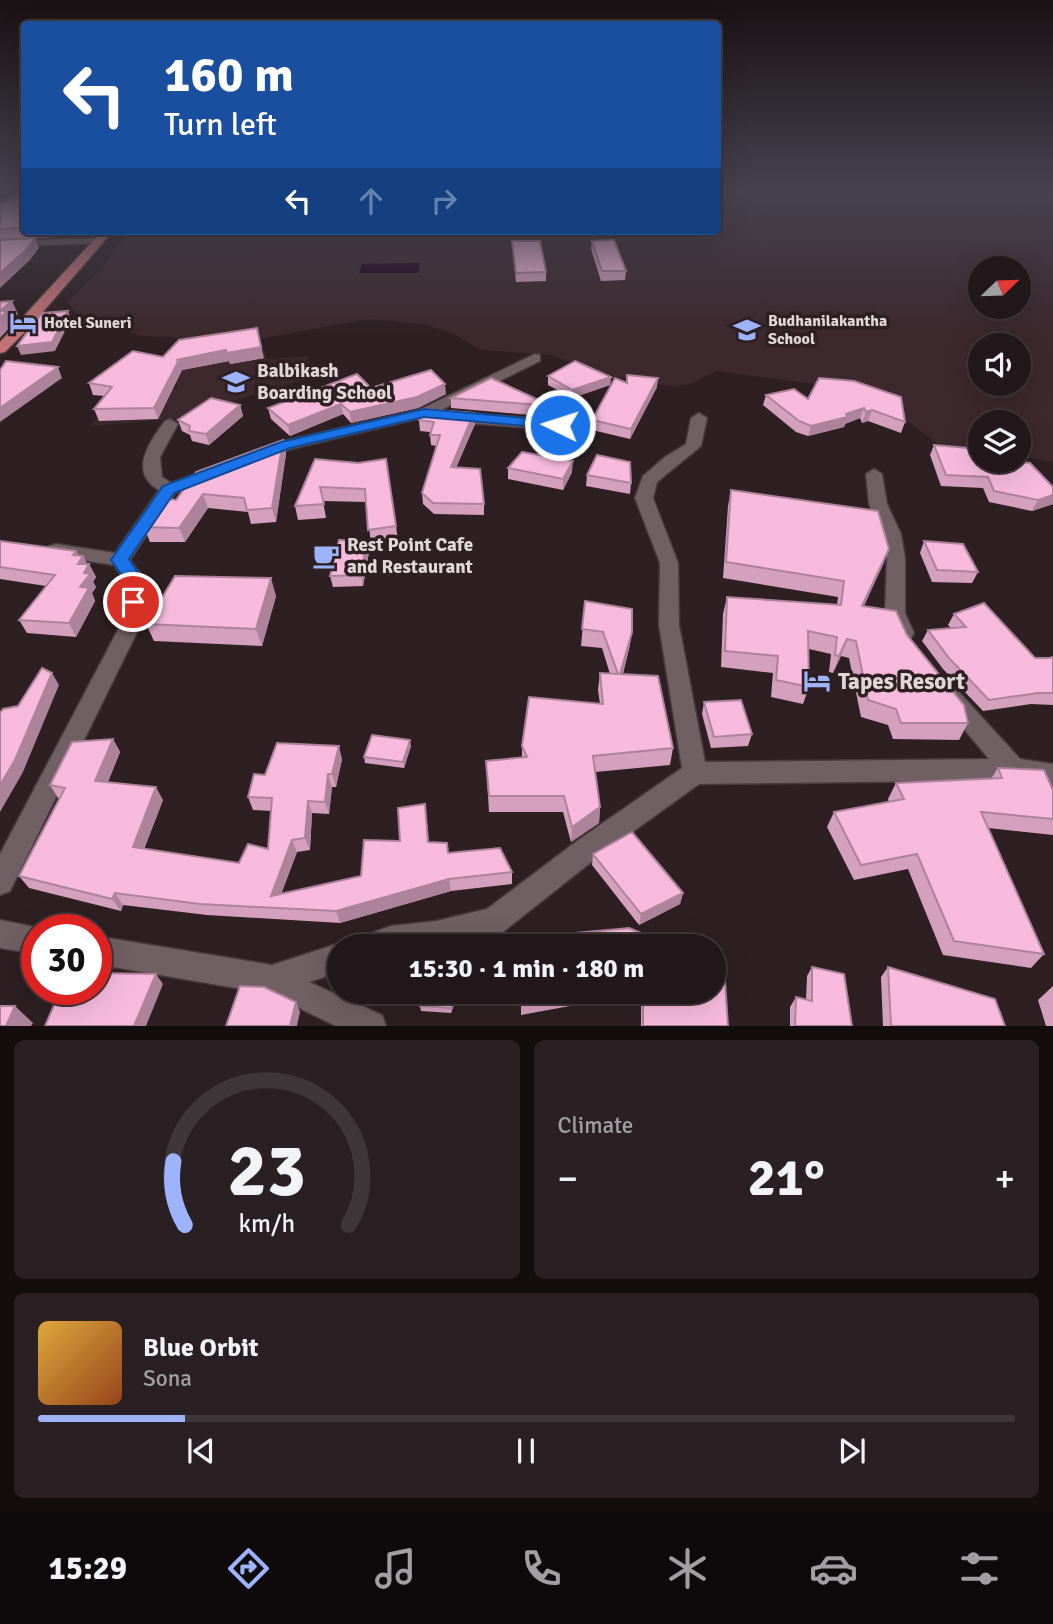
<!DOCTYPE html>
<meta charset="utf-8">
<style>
body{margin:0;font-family:Signika,sans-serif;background:#2a2023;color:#f1f3f6;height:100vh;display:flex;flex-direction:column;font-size:26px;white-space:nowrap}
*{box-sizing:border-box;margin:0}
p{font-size:23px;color:#a29fa2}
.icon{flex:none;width:38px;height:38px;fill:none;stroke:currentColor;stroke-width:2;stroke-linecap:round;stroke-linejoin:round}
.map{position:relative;height:1026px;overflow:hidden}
.side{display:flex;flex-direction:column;gap:14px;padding:14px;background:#130d0e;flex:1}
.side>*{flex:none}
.banner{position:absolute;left:21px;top:21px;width:700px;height:214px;border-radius:7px;box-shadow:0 7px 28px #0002,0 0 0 2px #3f3639;background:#1a4fa0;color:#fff;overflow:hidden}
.needle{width:46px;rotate:67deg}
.buttons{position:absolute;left:968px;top:256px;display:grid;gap:14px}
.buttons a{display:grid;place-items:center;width:63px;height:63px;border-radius:50%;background:#22171a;box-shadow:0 7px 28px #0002,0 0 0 2px #3f3639;font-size:35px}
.speed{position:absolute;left:21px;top:914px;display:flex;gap:14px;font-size:35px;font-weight:700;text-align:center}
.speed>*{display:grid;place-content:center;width:91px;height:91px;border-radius:50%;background:#22171a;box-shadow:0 7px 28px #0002,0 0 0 2px #3f3639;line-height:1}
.speed .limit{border:10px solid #d22;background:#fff;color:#111}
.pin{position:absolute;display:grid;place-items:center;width:60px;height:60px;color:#fff;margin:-30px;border:4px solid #fff;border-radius:50%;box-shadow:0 2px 7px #0007}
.me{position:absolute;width:77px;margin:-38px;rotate:274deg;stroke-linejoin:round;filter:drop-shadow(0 0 5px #0008)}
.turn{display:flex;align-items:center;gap:24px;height:147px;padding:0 28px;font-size:32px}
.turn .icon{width:91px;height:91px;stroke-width:2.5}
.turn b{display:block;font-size:49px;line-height:60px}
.lanes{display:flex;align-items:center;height:66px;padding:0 28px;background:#0003;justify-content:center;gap:35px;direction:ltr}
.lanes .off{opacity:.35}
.big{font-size:52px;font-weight:700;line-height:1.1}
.side .card{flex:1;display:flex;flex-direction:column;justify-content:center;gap:10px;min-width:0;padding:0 24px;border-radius:10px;background:#2a2023}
.side .dial{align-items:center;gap:0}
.dial svg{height:182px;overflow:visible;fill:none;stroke:#3f3639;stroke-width:7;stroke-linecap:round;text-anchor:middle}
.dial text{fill:#f1f3f6;stroke:none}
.song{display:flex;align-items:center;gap:21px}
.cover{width:84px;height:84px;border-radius:10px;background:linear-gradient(135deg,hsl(40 70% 55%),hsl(20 70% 35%))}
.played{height:7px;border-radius:4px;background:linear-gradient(90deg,#9db4fd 15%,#3f3639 15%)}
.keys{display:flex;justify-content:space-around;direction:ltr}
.heat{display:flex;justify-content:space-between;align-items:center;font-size:38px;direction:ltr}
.side .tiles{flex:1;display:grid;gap:14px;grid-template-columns:1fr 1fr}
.card:last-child{grid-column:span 2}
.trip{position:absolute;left:327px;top:934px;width:399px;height:70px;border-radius:35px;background:#22171a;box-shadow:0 7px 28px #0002,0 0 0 2px #3f3639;font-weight:700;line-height:70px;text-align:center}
.dock{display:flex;height:112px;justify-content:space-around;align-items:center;background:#0e090a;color:#a29fa2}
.dock .icon{width:49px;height:49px}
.dock .selected{color:#9db4fd}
.dock b{font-size:32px;color:#f1f3f6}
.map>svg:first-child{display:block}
.built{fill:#3c282d;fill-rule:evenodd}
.water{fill:#1d001f}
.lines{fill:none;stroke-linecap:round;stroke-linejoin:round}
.minor-casing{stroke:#463a3d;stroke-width:3}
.major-casing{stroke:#463a3d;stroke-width:3}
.minor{fill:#705f63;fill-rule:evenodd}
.major{fill:#c37376;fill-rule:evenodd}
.wall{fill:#d4a0be}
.shaded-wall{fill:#ad829b}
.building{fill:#f7badd;stroke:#ad829b;stroke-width:2}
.route{fill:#1a73e8;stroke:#114b97;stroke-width:2}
.labels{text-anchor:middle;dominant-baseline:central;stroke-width:7;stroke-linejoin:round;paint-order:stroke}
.far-poi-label{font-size:16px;font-weight:bold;fill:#e1d7d9;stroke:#2d1f22;text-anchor:start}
.poi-label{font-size:19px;font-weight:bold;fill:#e1d7d9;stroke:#2d1f22;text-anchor:start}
.near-poi-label{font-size:23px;font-weight:bold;fill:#e1d7d9;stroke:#2d1f22;text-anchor:start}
</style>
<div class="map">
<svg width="1053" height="1026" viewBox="0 0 1053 1026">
<rect width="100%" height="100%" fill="#2d1f22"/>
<path class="built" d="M718 193H1053V462L1019 456 1018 422H980V451L938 444 906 420 903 408 857 390 717 371 693 383 676 387 636 381 605 374 550 355 481 350 454 334 423 324 367 319 260 339 267 359 307 356 314 377 219 405 185 421 173 419 90 426 119 393 178 388 169 361 190 345 172 337 139 336 115 325 87 326 67 302 105 266 118 246 134 231H718ZM980 268H1018V306H980ZM980 345H1018V383H980Z"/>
<path class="water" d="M420 263 418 273H359L362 264Z"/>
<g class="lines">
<g class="minor-casing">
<path id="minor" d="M102 238V242L98 243 0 247V241Z
M535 354 540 355V361L429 416 291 449 262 459 254 454 280 442 419 410Z
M581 403 588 407 586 410 565 428 560 430 452 422 444 417 452 412 556 420Z
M699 413 707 418 701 446 657 482 653 498 678 563 679 625 705 762 989 759 943 704 940 698 943 692 951 689 959 692 1020 759 1053 764V786L1013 780 699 784 595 859 503 932 446 947H356L360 937 391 926 436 921 487 909 577 841 682 768 659 625 660 563 635 498 643 476 665 457 686 444 691 418Z
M170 419 178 424 160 457 162 477 171 483 210 469 218 474 216 478 175 493 130 560 145 580 141 624 10 891 0 895V854L121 624 125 581 114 565 56 556 49 554 47 550 49 546 56 544 115 553 159 490C128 473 149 442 165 421Z
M874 469 882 474 887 504 901 534 905 558V613L914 633 911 638 904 641 897 638 885 613 887 558 883 534 869 504 866 474Z
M0 920 45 929H37V954L0 948Z
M96 936 272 965 340 943 350 947H340V972L309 982 382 1015 386 1026H336L270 994 96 964Z"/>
</g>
<g class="major-casing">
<path id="major" d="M102 231H113L29 328 5 352 0 353V342Z"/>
</g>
<use href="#minor" class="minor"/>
<use href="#major" class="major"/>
</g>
<path class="wall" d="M24 193V231H98L93 236 0 239V203Z
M552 231H578V234H552Z
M512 241 546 272V281L516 282Z
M592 241 626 271 625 280 601 281 591 249Z
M179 340 264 358 230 364 229 361 182 370 158 419 99 421 94 409 105 396 93 395 89 383 163 357Z
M548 376 611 377 610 385 572 398 548 385Z
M819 378 905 422 901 433 868 421 862 423 860 418 845 424 844 427 808 436 796 432 763 405 766 395 808 399Z
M627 383 657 387 630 439 592 430V420Z
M371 388 446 394 418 408 351 423 343 414 290 436 271 419 268 408Z
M451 398 552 406V417L451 408Z
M240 405 243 416 209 445 192 441 190 435 182 431 178 420Z
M419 420 475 424 456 468 484 504V515L434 514 423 504 422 493 436 446 431 445 430 435V432L420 431Z
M283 440 286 454 276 522 251 524 248 512 208 508 185 542H150L144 527 152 519 150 513 176 500Z
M934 445 973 458 1053 504 1032 511 989 502 983 488 941 486 930 455Z
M315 459 358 463 386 459 398 540 371 544 366 502 323 501 326 518 298 520 295 506Z
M508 468 572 472 563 490 508 479Z
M587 475 631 483 630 494 586 486Z
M731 490 889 549 864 606 907 635 968 723 959 740 893 739 888 725 861 717 849 658 841 656 833 673 829 672 831 654 809 649V687L803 704 771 697 773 673 721 667 723 614 727 597 837 605 838 597 723 578 728 506Z
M0 541 76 551 79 556H83L87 564H89L96 577 93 582 96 587 92 593 95 601 76 637 27 633 19 620 46 586 0 579Z
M367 541 369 552 363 586 333 587 330 576Z
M924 541 978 572 972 583 932 582 920 553Z
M276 596 262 646 154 641 146 624Z
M585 601 632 632 629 649 623 674 673 748 670 765 595 772 600 807 599 823 571 842 563 812H489L486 761 522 758V746L600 704 598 690 600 673 610 674 602 648 581 646Z
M954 614 1035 658H1049L1053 657V705L1031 704 983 711 943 669 922 641 928 630 951 628 948 625Z
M704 702 752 734 748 746 711 748 702 714Z
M113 739 120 752 108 782 163 800 144 849 239 863 268 849 271 811 253 810 248 797 265 775 342 759 336 787H332L329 814 312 813 310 850 297 852 281 894 361 876 400 841 425 804 429 842 448 853 512 872V884L451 891 340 923 207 915 123 905 121 911 29 888 19 876 60 798H58L50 785Z
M411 746 404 768 365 763 364 757Z
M998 768 1053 790V835L988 828 1044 954 1031 968 943 955 908 869 854 880 827 827 834 812 889 802 888 799 896 783 991 779Z
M593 854 683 893 680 904 639 925 592 865Z
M812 967 852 1026H790V1007L796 997 806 1000 807 976Z
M888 967 1005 1026H883L881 977Z
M1053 986V1026H1046L1038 1000Z
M459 992 451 1013 421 1011 420 1006Z
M525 992H714L728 1026H641V993L521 1015V1005Z"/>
<path class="shaded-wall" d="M35 238 39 248 30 260 0 288V273Z
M12 301 18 314 11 320 13 324 0 338V311Z
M68 311 71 319 55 351 21 355 17 346Z
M257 328 264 358 230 364 227 353Z
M226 350 229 361 182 370 158 419 154 408 176 360Z
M58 367 62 378 0 422V408Z
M611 377 610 385 572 398V390Z
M658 378 657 387 630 439 631 429Z
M445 384 446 394 418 408 351 423 350 412Z
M341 404 343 414 290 436 288 425Z
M240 405 243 416 209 445 206 434Z
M864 408 860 418 845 424 844 427 808 436 811 426Z
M872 410 868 421 862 423 866 412Z
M474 413 475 424 451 478V467Z
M283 440 286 454 276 522 272 508Z
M573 461 572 472 563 490V479Z
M203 494 208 508 185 542 179 528Z
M1053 495V504L1032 511 1038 500Z
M367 541 369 552 363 586 361 575Z
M889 549 883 565 856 623 862 606Z
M76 551 81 560 83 556 88 567 89 564 96 577 93 582 96 587 92 593 95 601 76 637 69 623 80 587 73 555Z
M271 578 276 596 262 646 256 629Z
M632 632 629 649 618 691 620 674Z
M847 639 841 656 833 673 839 656Z
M52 673 59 685 23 772 0 812V785Z
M113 739 120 752 103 794 95 781Z
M410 740 411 746 404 768 403 762Z
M339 746 342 759 336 787 332 774Z
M328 774 332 787 329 814 325 802Z
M156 787 163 800 140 860 133 847Z
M308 801 312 813 310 850 305 838Z
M600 807 599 823 571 842 572 827Z
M292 840 297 852 276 908 271 896Z
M449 879 451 891 340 923 336 911Z
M115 893 123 905 121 911 112 899Z
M683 893 680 904 639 925 641 914Z
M156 974 163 984 146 1026H134Z
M456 992H459L451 1013V1008Z
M296 1002 300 1012 297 1026H290Z
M15 1006 33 1023 31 1026H6Z"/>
<path class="building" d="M19 193H24V228L0 229V203Z
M35 238 26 250 0 273V240Z
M614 240 626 271H602L592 241Z
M512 241H540L546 272 516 273Z
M12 301 0 311V302Z
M0 311H7L0 318Z
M68 311 52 342 17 346 42 313Z
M257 328 261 347 227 353 226 350 176 360H179L154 408 94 409 112 387 89 383 133 351 163 357 179 340Z
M6 361 58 367 0 408V370Z
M575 361 611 377 572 390 548 376Z
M431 370 445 384 417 397 350 412 341 404 288 425 268 408 357 374 371 388Z
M627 375 658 378 631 429 592 420 615 378 627 383Z
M491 378 552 406 451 398Z
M819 378 854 381 901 397 905 422 872 410 866 412 864 408 846 414 847 417 811 426 799 421 766 395 794 389 808 399Z
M211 398 240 405 206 434 189 431 190 426 178 420Z
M423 409 474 413 451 467 480 469 484 504 433 503 422 493 440 435H430L434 422 419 420Z
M283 440 272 508 247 510 244 498 203 494 179 528 144 527 155 515 150 513 160 498 176 500 196 472Z
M934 445 968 448 973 458 980 459V460H1000L1030 463 1053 487V495L1038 500 994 491 988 477 946 475Z
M522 452 573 461 563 479 508 468Z
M597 455 630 462 631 483 587 475Z
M315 459 358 463 386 459 396 526 368 530 365 489 320 487 324 504 295 506Z
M731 490 878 511 889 549 862 606 896 611 907 635 964 705 968 723H901L896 709 868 700 856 641 847 639 839 656 835 655 837 637 808 631 809 687 776 680 778 656 725 651 727 597 841 605 844 581 726 562Z
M339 540 367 541 361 575 330 576Z
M0 541 76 551 73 555 83 556 78 564H89L84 573 90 574 80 587 89 588 69 623 19 620 55 575 0 567Z
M924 541 963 544 978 572 937 570Z
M175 576 271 578 256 629 146 624Z
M585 601 632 609V632L620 674 658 676 673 748 593 756 600 807 572 827 564 796H489L486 761 527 757 522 746 529 697 603 704 600 673 618 674 603 632 582 629Z
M984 603 1035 658H1049L1053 657V693H1038L989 700 949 658 928 630 966 627 954 614Z
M42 668 52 673 15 760 0 785V713L3 709 18 706Z
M741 700 752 734 714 737 704 702Z
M372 735 410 740 403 762 364 757Z
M113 739 95 781 156 787 133 847 239 863 248 844 268 849 272 798 248 797 254 774 265 775 277 743 339 746 332 774H328L325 802 308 801 305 838 292 840 271 896 361 876 364 840 400 841 398 808 425 804 428 842 447 843 448 853 500 848 512 872 449 879 336 911 200 904 115 893 112 899 19 876 65 788 50 785 72 742Z
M998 768 1044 770 1053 790V819L981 812 1044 954 954 941 917 854 861 865 834 812 904 799 896 783 1002 778Z
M632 832 683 893 641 914 593 854Z
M629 928 675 947H540L543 936Z
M714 962 724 966 728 1026H643V992H714Z
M812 967 844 974 852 1026H795L796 997 812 1001Z
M888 967 995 999 1005 1026H891Z
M96 973 156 974 134 1026H45L61 989H96Z
M240 986 264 987 296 1002 290 1026H226Z
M422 992H456L451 1008 420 1006Z
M525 992H593L521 1005Z
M0 1006H15L6 1026H0Z"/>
<linearGradient id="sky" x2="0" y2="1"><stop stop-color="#191113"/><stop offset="0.57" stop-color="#46424f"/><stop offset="1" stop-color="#46424f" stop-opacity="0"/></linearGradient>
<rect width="1053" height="336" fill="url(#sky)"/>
<path class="route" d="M424 409 560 421 567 425 560 429 424 417 290 448 174 493 129 559 143 580 139 606H127L124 602 126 581 111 560 163 486 281 442Z"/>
<defs>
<g id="hotel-bare" transform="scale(2.1)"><path d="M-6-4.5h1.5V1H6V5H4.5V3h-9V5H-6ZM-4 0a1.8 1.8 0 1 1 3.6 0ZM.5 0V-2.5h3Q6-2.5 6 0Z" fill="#9db4fd" stroke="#2d1f22" stroke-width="2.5" paint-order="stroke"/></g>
<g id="school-bare" transform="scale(2.1)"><path d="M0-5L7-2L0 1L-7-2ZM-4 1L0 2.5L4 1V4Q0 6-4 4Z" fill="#9db4fd" stroke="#2d1f22" stroke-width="2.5" paint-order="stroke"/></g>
<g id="cafe-bare" transform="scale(2.1)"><path d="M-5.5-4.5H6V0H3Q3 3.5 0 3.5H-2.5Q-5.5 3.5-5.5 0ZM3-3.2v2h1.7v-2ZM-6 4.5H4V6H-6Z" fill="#9db4fd" stroke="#2d1f22" stroke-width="2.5" paint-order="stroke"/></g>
</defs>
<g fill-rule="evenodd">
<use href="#hotel-bare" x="23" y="323"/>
<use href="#school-bare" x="747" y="330"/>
<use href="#school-bare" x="236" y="382"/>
<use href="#cafe-bare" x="326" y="556"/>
<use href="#hotel-bare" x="817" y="681"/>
</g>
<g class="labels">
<g class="far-poi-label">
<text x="768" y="321">Budhanilakantha<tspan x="768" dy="18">School</tspan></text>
<text x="44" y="323">Hotel Suneri</text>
</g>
<g class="poi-label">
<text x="257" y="371">Balbikash<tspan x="257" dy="22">Boarding School</tspan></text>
<text x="347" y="545">Rest Point Cafe<tspan x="347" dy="22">and Restaurant</tspan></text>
</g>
<g class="near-poi-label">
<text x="838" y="681">Tapes Resort</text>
</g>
</g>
</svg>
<div class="buttons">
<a><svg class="needle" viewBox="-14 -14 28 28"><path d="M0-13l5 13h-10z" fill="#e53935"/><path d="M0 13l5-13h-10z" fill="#a29fa2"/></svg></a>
<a><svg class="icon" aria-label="sound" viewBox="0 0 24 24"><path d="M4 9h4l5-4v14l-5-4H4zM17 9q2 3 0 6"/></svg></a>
<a><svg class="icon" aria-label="layers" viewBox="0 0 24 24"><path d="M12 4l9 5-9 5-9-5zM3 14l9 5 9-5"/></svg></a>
</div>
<div class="speed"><div class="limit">30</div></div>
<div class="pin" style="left:133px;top:602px;background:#d93025"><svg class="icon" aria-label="arrive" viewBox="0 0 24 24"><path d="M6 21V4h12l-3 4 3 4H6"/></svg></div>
<svg class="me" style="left:560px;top:425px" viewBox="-20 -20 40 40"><circle r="17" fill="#1a73e8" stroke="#fff" stroke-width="3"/><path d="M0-11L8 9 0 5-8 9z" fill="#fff"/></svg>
<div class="trip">15:30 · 1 min · 180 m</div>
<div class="banner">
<div class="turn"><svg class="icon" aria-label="left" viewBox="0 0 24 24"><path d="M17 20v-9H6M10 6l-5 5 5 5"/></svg><div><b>160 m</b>Turn left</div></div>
<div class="lanes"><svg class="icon" aria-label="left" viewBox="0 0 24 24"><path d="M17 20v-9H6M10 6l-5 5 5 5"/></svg><svg class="icon off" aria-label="ahead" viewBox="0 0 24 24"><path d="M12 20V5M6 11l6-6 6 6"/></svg><svg class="icon off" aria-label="right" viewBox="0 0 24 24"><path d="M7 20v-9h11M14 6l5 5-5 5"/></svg></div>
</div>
</div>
<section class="side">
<div class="tiles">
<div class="card dial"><svg viewBox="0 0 100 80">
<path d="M14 69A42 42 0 1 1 86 69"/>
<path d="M14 69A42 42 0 0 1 9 41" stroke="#9db4fd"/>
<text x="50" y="56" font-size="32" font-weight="700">23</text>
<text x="50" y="72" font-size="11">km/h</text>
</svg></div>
<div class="card"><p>Climate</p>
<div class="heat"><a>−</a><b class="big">21°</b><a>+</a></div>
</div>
<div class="card">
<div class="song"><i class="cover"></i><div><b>Blue Orbit</b><p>Sona</p></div></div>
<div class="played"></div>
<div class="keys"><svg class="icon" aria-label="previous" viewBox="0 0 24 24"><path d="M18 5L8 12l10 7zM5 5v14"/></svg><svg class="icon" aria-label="pause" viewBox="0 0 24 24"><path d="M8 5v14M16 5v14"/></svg><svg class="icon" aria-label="next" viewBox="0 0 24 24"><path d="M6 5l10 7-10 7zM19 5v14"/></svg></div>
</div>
</div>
</section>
<nav class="dock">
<b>15:29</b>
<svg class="icon selected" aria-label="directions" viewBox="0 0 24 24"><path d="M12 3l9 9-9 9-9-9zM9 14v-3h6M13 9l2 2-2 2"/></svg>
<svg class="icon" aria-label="music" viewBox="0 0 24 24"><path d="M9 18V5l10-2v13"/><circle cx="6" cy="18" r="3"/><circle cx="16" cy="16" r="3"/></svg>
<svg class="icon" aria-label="phone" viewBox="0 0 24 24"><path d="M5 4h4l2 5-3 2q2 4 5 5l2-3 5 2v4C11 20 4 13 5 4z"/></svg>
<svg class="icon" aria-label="climate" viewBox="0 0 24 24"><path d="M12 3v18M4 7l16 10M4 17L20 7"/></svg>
<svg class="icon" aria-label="car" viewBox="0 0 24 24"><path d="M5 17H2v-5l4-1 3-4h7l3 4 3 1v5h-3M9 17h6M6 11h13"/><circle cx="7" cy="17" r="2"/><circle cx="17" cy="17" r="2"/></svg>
<svg class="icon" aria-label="filters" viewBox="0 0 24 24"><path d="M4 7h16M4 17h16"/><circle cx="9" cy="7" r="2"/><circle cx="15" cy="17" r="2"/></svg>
</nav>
